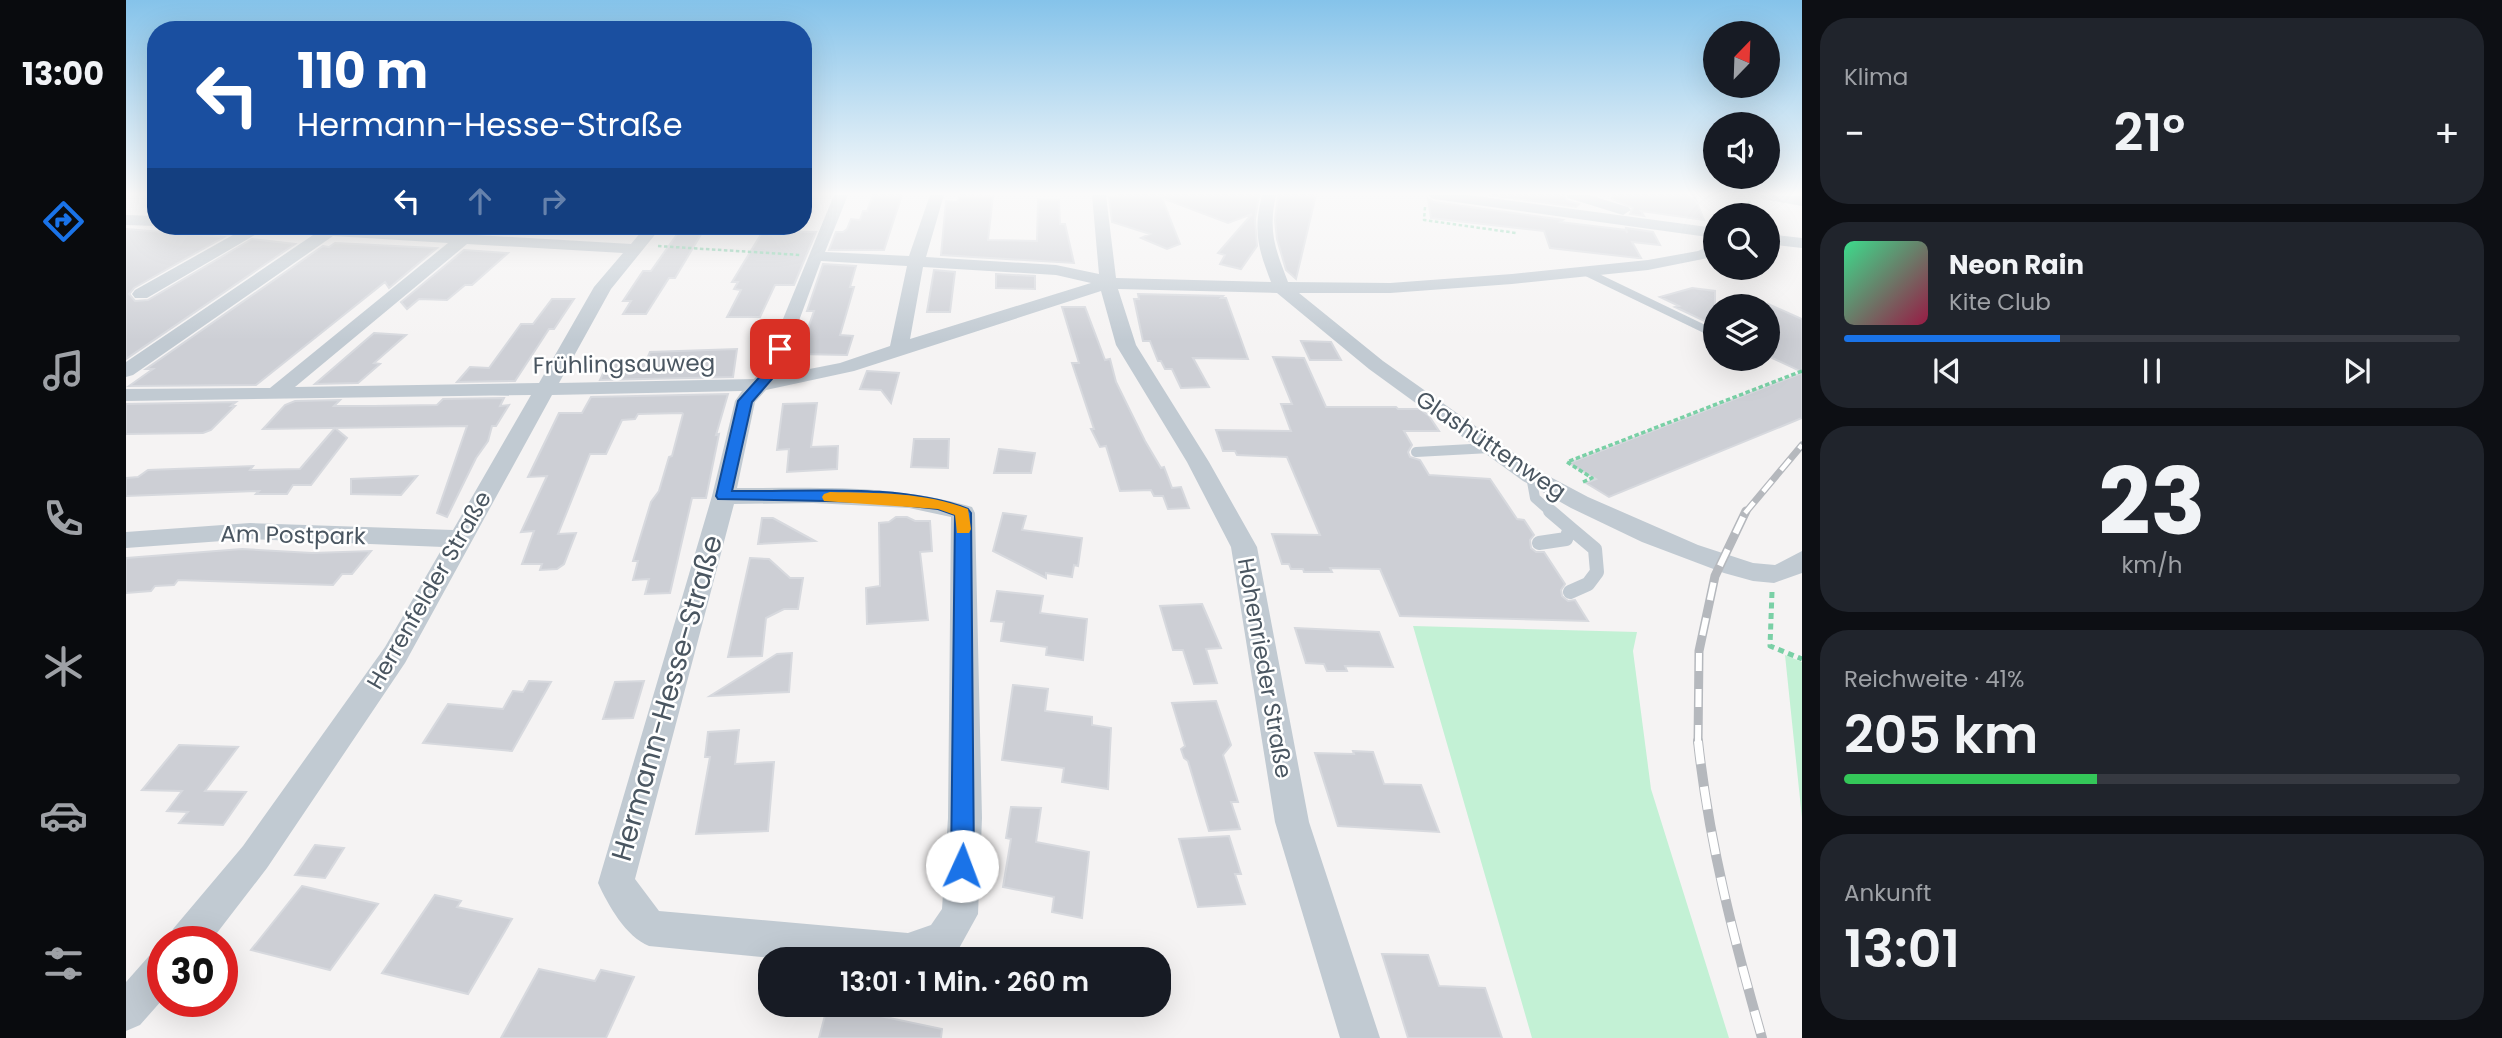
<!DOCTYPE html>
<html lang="de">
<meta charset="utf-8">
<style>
body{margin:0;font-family:Poppins,sans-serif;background:#20242c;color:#f1f3f6;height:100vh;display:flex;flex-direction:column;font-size:26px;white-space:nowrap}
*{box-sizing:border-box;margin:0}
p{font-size:23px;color:#9ea1a6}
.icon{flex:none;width:38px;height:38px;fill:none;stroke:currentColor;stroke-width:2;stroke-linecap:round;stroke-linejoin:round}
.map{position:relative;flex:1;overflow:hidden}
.sheet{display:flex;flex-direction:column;gap:18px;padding:18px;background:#0d0f14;width:700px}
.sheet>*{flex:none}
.guide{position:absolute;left:21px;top:21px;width:665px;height:214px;border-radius:28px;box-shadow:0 7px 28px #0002;background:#1a4fa0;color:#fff;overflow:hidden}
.needle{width:46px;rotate:23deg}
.buttons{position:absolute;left:1577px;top:21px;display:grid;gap:14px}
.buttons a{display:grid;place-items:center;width:77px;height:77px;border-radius:50%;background:#171b24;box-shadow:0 7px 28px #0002;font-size:35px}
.speed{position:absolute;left:21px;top:926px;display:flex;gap:14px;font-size:35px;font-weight:700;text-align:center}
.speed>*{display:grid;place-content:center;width:91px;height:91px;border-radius:50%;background:#171b24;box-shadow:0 7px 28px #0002;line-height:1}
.speed .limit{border:10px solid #d22;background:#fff;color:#111}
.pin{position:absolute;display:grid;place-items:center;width:60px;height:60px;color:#fff;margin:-30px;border-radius:14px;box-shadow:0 4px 10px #0006}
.me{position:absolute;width:77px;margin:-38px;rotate:2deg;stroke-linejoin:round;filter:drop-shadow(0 0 5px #0008)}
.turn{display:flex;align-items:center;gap:24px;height:147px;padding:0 35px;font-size:32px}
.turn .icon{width:91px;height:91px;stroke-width:2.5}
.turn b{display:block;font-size:49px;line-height:60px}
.lanes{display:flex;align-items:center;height:66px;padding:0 35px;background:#0003;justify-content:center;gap:35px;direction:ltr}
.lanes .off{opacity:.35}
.big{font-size:52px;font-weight:600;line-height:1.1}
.sheet .widget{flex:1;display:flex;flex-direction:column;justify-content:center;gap:10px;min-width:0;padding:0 24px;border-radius:28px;background:#20242c}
.sheet .dial{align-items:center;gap:0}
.dial b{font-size:91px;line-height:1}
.song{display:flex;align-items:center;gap:21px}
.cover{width:84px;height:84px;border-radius:10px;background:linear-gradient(135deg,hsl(150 70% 55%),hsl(340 70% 35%))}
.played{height:7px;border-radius:4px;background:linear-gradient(90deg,#1a73e8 35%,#363941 35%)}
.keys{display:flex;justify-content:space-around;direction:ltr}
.heat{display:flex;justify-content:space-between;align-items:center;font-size:38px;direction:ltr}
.charge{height:10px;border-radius:5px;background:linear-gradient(90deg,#34c759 41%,#363941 0)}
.trip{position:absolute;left:632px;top:947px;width:413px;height:70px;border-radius:28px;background:#171b24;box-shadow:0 7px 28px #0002;font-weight:600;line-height:70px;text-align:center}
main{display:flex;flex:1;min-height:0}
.tab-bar{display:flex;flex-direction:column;width:126px;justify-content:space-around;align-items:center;background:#090b0e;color:#9ea1a6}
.tab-bar .icon{width:49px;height:49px}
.tab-bar .active{color:#1a73e8}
.tab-bar b{font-size:32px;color:#f1f3f6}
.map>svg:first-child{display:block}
.green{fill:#c3f1d5}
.building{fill:#cdcfd5;stroke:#d7d9de;stroke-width:2}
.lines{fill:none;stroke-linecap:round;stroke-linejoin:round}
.path-far2{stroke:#7ad0a6;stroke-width:2.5;stroke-dasharray:3.5 2.5;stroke-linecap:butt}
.path-far1{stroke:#7ad0a6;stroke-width:3.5;stroke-dasharray:4.5 2.5;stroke-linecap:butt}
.path{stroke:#7ad0a6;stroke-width:5;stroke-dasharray:6 4.5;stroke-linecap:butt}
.service-far2{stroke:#c1cad2;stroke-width:8}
.service-far1{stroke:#c1cad2;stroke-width:10}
.service{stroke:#c1cad2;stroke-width:14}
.minor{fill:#c1cad2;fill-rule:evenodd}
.tertiary{fill:#c1cad2;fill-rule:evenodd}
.rail-far2-casing{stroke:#b5b8bd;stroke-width:7}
.rail-far1-casing{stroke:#b5b8bd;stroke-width:9}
.rail-casing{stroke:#b5b8bd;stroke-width:10}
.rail-far2{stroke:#fff;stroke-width:4.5;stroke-dasharray:14;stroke-linecap:butt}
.rail-far1{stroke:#fff;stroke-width:6;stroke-dasharray:18;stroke-linecap:butt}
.rail{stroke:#fff;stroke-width:8;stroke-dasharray:23;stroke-linecap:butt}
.route{fill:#1a73e8;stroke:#114b97;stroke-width:2}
.slow{fill:#f59e0b}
.labels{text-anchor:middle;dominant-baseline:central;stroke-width:5;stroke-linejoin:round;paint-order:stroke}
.street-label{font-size:23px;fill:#4a5661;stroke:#fff}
.near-street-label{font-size:28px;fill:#4a5661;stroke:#fff}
</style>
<main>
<nav class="tab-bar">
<b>13:00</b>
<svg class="icon active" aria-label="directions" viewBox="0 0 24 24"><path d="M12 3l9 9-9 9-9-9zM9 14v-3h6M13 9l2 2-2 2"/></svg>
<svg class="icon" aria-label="music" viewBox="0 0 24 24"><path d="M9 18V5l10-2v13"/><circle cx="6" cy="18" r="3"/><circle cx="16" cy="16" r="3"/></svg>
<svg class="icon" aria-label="phone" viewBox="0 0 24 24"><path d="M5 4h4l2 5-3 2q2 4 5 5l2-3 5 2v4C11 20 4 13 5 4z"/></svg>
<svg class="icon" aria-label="climate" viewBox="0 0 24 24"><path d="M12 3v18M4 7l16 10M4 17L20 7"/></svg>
<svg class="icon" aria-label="car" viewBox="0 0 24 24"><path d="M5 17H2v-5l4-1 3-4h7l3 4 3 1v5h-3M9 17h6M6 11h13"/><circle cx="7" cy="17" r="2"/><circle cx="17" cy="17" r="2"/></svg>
<svg class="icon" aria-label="filters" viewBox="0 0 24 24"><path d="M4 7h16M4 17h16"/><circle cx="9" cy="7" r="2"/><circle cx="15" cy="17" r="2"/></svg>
</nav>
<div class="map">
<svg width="1676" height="1038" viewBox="0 0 1676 1038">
<rect width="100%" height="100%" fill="#f5f3f3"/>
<path class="green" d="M1287 626 1511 632 1507 651 1525 789 1603 1038H1406Z
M1659 655 1676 662V818Z"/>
<path class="building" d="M747 195H776L758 250H703L710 232H717L721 229 725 219 734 220 737 211H741Z
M833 195 867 196 862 240 911 241 912 199 933 200 934 224H939L948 263 815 255 820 201 832 202Z
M994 195H1133L1129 219 1131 246 1115 269 1094 264 1099 255 1092 253 1126 214 1102 223 1036 198 1054 244 1041 249 1015 238 1024 234 986 222 983 197Z
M1152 195H1190L1170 279 1160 270 1151 239 1149 220Z
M1363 195H1438L1441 201 1453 204 1450 207Z
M1487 195H1568L1578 220 1515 211 1518 216 1504 214 1507 208 1486 199Z
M1302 199 1308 202 1437 220 1434 222 1500 230 1501 233 1500 228 1527 232 1534 245 1506 242 1515 258H1512L1424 248 1418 231 1305 218Z
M557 226H580L549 278H543L520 314H497L505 301H497L517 271H525Z
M0 229 98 237 8 288 3 294 9 301 22 300 126 239 169 244 0 359Z
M637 231 690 232 668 285H649L634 317H601L615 290 608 289 612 282H606Z
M209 243 311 248 263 288 259 282 130 385 3 386 27 369H20L197 246 203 247Z
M338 250 382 253 346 285H339L321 300 293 299 281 309 275 302Z
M697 264 730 266 724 287H728L714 335 727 336 721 355 673 354 688 311H681Z
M808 270 829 272 824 312H801Z
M870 274 909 276V289L870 288Z
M1566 288 1589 291V326L1549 307 1553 306 1534 297Z
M1012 294 1097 296 1095 298H1100L1122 359 1067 358 1083 387 1055 388 1046 369H1039L1035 361H1032L1024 341H1017L1008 299H1013Z
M426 299H448L428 329H423L389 381 331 382 344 367 363 368 395 324H407Z
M1642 304 1676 319V372L1642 356Z
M936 307H959L979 360 984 359 990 382 1019 441 1035 468 1038 467 1046 488 1055 487 1063 508 1042 509 1037 496H1028L1025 490 994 491 980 446 974 447 965 429H968L946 363H953Z
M248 333 280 335 248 363 254 364 232 383 189 384Z
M1175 341 1205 342 1215 360H1184Z
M611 349 607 377 474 380 483 361H520L524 352Z
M1147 357 1178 358 1200 407H1270L1272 409H1294L1303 416 1313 431H1278L1286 445 1282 452 1284 457 1294 460 1303 475 1364 479 1391 519 1398 520 1408 535 1404 540 1405 548 1410 552H1418L1439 584 1435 590 1436 596 1442 601 1449 600 1462 621 1274 616 1254 569 1204 568 1206 572H1178L1177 569H1165L1163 564H1156L1146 534 1194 535 1161 457 1111 455 1109 451H1097L1090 430 1165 431 1155 404H1166Z
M741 371 773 373 765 403 755 390 734 389Z
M1676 373V418L1483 497 1460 483 1470 479 1443 463Z
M602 394 590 435 593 434 580 498H566L544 593 519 594 523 579 507 580 512 561H507L525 502 533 491 543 457 546 456 557 414 556 413 512 414 509 419 496 420 480 454H464L432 534 450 533 438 564 431 569 414 570 416 564H396L408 531 395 532 421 476 402 477 433 413H456L465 397Z
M378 398 374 406 383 405 370 426H366L362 441 350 458 321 517 311 513 341 426 137 429 159 405 169 401 214 400 208 406H248L311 405 317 399Z
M110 402 105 406H109L85 430 77 433 0 434V404Z
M691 403 685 447 712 446 711 469 661 472 663 449 651 450 657 404Z
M209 428 221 438 185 485H167L161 494H130L133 491 0 496V478L12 477 22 470 127 466 124 470 174 469Z
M788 439H823L822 468 785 467Z
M873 449 909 453 905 473H868Z
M291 476 275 495 225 494V479Z
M877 513 900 516 896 530 956 538 952 566 948 565 946 577 920 573V578L867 551Z
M770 517H781L789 521H804L806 551 794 552 802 620 741 624 740 588 754 586 753 523 763 522Z
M636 518H647L689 541 632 544Z
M116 549 186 553 245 551 226 574H216L207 585 52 580 48 585 29 586 25 591 0 593V558Z
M624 558 643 559 664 578H677L672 609H658L640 618 636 656 602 657Z
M871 591 917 596 914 613 961 619 957 660 920 655 921 647 875 641 878 622 865 621Z
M1076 604 1095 648 1080 649 1091 683 1068 684 1057 650H1047L1034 606Z
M1169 628 1253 632 1267 667 1219 666 1221 671H1201L1198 664 1180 663Z
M666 653 663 692 584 696 651 654Z
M403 681 425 682 386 751 297 743 322 704 377 709 387 691 397 692Z
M518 681 507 718 477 719 489 682Z
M887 685 922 689 919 711 966 717V725L985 728 982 789 936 782 938 768 876 760Z
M1090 701 1105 745 1097 755 1112 802H1105L1114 829 1083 831 1062 761 1058 758 1055 749 1059 746 1046 703Z
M613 730 609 764 648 762 642 831 570 834 584 757H579L582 732Z
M53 745 112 747 79 791 120 792 97 825 53 823 62 812 41 811 56 791 16 790Z
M1227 751 1247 752 1258 784 1295 785 1313 832 1212 826 1189 753 1228 754Z
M885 807 915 808 910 842 963 852 956 918 926 912 928 897 877 887 885 839 880 838Z
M1103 836 1115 874H1109L1119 904 1072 907 1053 839Z
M189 845 218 848 199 878 169 875Z
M176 886 252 904 204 970 125 950Z
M309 895 335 901 331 907 386 919 342 994 256 973Z
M1256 954 1302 955 1313 986 1359 988 1376 1038H1282Z
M413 969 469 981 475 970 508 977 480 1038H375Z
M702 1004H737L735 1012 816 1029 815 1038H693Z"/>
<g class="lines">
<path class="path-far2" d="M1299 207 1298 220 1390 233
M1608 215 1625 201
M532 246 674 255"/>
<path class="path-far1" d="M1457 482 1466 478 1441 462 1676 371"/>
<path class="path" d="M1646 592 1644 646 1676 659"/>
<path class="service-far2" d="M1460 272 1589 334"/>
<path class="service-far1" d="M1586 333 1589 334
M1290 452 1364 448
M1405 476 1409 498 1426 513"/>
<path class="service" d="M1444 528 1469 549 1471 572 1462 584 1444 592
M1413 543 1440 539 1444 528 1424 511"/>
<path class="minor" d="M708 195H722L699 252 783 256 804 195H818L800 257 930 265 973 274 966 195H980L990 278 1145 282C1132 248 1127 232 1136 195H1150C1142 232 1149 248 1162 282L1264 283 1386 274 1522 260 1572 251 1589 244V255L1582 258 1522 270 1386 284 1264 293H1173L1257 361 1413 471 1462 497 1572 545 1627 563 1649 565 1676 551V573L1648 583 1627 581 1598 573 1516 542 1445 508 1397 481 1243 369 1151 293 992 289 1010 345 1083 462 1131 547 1183 822 1254 1038H1214L1149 822 1105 547 1061 462 990 345 975 291 728 371 640 390 629 402 611 488C691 488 769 484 846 507L849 513 856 818 852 914 831 952 814 959H657L523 946C500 937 482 905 472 883L586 496 609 401 616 391 426 395 279 663 141 868 84 942H42L47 929 117 846 259 647 317 547 124 539 0 548V532L124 523 327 530 405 395 0 401V389L144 388 322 243 207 236 7 375 0 377V362L187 235 134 232 21 298H9L6 294 9 290 114 231 102 229 100 226H204L333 234 342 230 350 235 505 244 520 226H536L485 289 433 383 628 379 636 370ZM341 244 497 253 468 287 413 383 169 387ZM695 261 781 266 764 346 714 363 653 375ZM797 267 930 275 965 283 784 339ZM687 503 783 508 825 517 822 818 816 909 805 925 782 933 533 911 509 879 608 504Z
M1301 195H1342L1589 228V238L1308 199Z
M1440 195H1463L1502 207 1505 210 1497 215 1442 198Z
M0 215 30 216V226L0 225Z
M1642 234 1676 238V248L1642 244Z
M37 951V999L14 1025 0 1031V982L23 956Z"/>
<path class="tertiary" d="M1634 195 1676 196V206L1637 199Z"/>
<g class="rail-far2-casing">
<path id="rail-far2" d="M1619 513 1676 445"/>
</g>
<g class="rail-far1-casing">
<path id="rail-far1" d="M1572 743 1573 651 1589 576 1620 511"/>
</g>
<g class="rail-casing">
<path id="rail" d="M1572 741C1583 843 1608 940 1636 1038"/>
</g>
<use href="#rail-far2" class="rail-far2"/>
<use href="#rail-far1" class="rail-far1"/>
<use href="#rail" class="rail"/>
</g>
<linearGradient id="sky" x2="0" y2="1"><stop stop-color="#85c3ea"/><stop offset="0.57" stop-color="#fafafa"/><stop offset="1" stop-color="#fafafa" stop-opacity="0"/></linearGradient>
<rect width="1676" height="340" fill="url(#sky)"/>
<path class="route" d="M654 345 660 349 652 372 626 402 606 491C678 492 776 483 842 509L845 513 848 866 845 874 836 877 828 874 825 866 829 515 812 509 750 502 592 499 590 496 612 401 639 371 648 349Z"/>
<path class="slow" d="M704 492C750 493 799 492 842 509L845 529 843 533H831L829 515 812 509 698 501 696 497 698 494Z"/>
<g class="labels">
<g class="street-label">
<text transform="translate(498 364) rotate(-1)">Frühlingsauweg</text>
<text transform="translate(1365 445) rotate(34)">Glashüttenweg</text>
<text transform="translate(167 535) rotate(1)">Am Postpark</text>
<text transform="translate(303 590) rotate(-60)">Herrenfelder Straße</text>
<text transform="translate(1139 668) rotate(80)">Hohenrieder Straße</text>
</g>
<g class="near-street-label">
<text transform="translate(541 698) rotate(-74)">Hermann-Hesse-Straße</text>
</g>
</g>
</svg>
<div class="buttons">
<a><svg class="needle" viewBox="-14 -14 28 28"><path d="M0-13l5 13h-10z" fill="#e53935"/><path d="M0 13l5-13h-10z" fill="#9ea1a6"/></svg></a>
<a><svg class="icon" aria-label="sound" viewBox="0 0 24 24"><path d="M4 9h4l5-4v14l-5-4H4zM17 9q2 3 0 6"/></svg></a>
<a><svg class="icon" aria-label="search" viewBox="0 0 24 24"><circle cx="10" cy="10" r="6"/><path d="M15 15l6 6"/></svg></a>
<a><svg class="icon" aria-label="layers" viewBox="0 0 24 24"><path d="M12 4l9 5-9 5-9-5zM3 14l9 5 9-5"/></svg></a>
</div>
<div class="speed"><div class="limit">30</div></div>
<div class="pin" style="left:654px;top:349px;background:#d93025"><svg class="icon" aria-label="arrive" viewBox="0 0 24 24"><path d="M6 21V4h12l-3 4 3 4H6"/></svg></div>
<svg class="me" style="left:836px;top:866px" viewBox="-20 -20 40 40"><circle r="19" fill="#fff"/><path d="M0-13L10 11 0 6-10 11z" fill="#1a73e8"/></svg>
<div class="trip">13:01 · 1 Min. · 260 m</div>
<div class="guide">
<div class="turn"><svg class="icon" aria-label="left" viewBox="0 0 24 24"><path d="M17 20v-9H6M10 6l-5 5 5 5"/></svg><div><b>110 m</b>Hermann-Hesse-Straße</div></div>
<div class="lanes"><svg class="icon" aria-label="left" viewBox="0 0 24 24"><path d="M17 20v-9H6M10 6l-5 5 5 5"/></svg><svg class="icon off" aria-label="ahead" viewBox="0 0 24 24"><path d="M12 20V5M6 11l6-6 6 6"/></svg><svg class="icon off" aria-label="right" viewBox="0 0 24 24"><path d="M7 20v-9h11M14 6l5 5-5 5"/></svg></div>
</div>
</div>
<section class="sheet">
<div class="widget"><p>Klima</p>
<div class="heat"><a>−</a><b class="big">21°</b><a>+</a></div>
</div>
<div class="widget">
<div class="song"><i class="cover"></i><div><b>Neon Rain</b><p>Kite Club</p></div></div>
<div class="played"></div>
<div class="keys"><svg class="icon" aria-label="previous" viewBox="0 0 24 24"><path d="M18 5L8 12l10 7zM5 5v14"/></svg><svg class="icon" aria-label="pause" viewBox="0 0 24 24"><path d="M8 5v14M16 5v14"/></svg><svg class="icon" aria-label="next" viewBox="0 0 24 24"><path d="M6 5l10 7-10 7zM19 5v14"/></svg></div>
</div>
<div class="widget dial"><b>23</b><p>km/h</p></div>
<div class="widget"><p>Reichweite · 41%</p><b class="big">205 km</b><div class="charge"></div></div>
<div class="widget"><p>Ankunft</p><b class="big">13:01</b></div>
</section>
</main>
